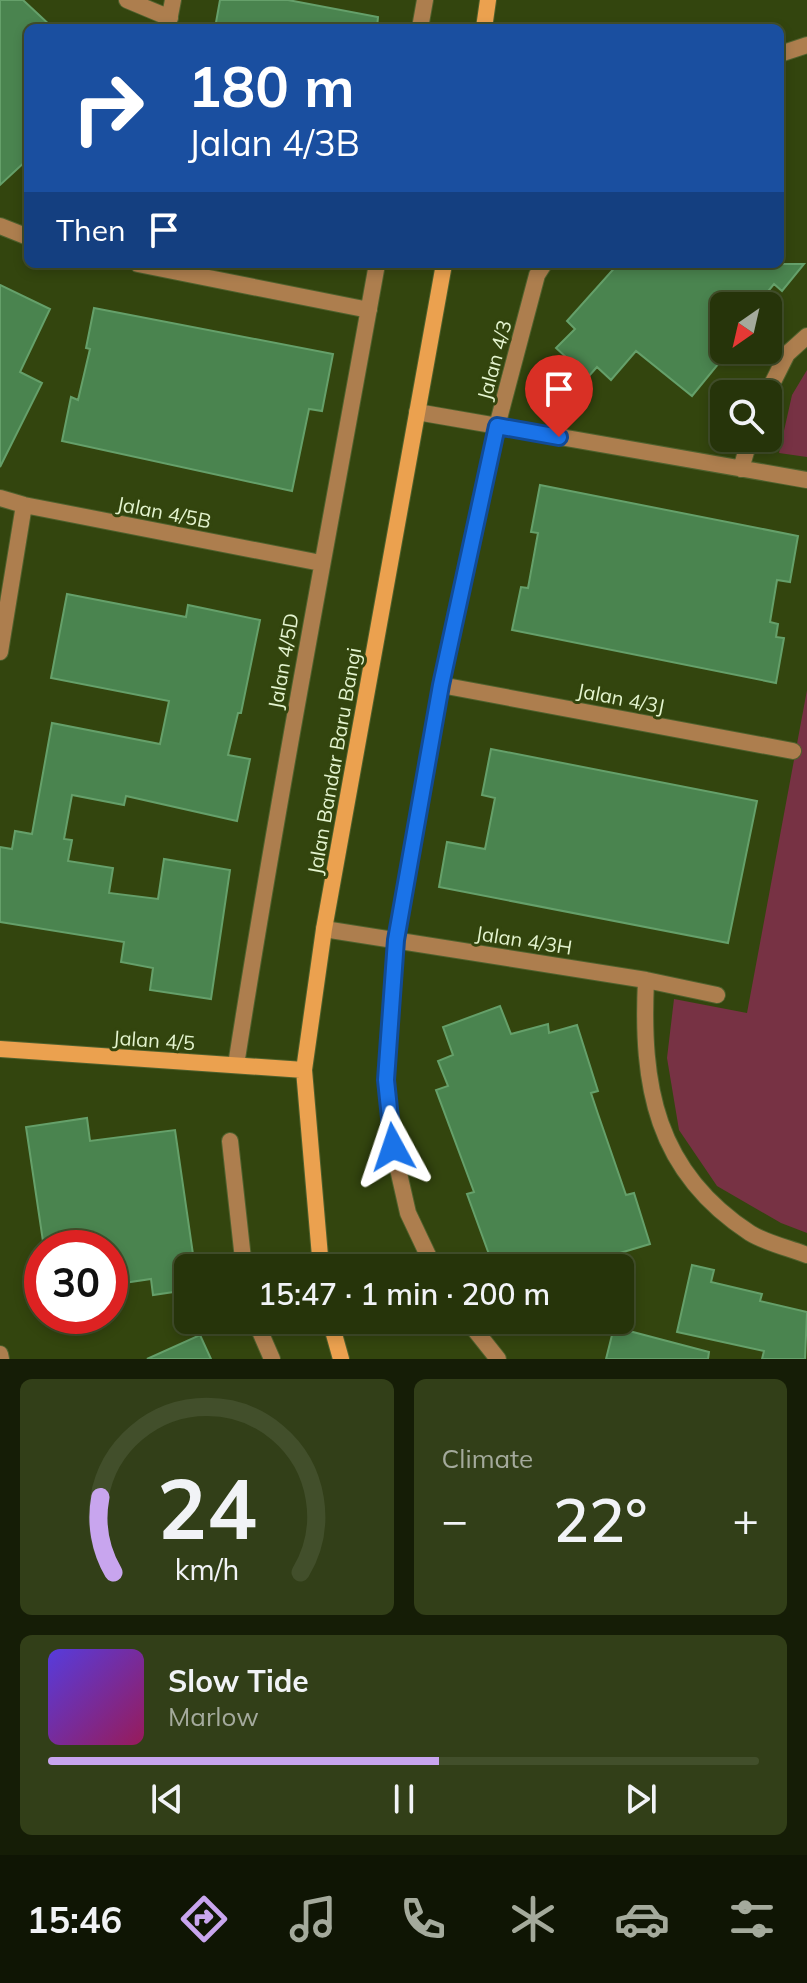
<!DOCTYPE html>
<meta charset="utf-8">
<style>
body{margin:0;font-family:Mulish,sans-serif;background:#323f18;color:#f1f3f6;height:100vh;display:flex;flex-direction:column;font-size:30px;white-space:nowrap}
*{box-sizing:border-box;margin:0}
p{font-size:26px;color:#a4aa9c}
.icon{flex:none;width:44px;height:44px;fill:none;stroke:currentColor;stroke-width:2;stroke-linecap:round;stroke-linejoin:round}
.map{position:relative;height:1359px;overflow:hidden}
.sheet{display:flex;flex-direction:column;gap:20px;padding:20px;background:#151d06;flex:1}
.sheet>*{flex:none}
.top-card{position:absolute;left:24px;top:24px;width:760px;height:244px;border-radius:12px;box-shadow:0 4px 12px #0003,0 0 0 2px #424f2b;background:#1a4fa0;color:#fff;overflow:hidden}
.needle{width:52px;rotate:214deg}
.controls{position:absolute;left:710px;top:292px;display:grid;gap:16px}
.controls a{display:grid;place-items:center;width:72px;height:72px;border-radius:12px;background:#26340a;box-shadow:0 4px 12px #0003,0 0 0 2px #424f2b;font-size:40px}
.speed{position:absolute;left:24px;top:1230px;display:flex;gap:16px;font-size:40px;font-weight:700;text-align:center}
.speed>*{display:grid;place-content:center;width:104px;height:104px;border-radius:50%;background:#26340a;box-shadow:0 4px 12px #0003,0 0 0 2px #424f2b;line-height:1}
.speed .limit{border:12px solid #d22;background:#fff;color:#111}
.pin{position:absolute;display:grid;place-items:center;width:68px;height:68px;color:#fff;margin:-82px -34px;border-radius:50% 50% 50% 0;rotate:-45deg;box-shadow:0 0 8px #0007}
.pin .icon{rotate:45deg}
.me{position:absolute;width:88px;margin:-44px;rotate:355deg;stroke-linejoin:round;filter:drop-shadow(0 0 6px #0008)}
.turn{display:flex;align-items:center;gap:28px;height:168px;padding:0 32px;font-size:36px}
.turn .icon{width:104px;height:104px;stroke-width:2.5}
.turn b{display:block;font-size:56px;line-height:68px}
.then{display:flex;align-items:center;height:76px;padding:0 32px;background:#0003;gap:16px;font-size:30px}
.big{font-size:60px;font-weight:600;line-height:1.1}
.sheet .widget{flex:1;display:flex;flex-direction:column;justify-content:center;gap:12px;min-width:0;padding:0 28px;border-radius:12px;background:#323f18}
.sheet .dial{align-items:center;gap:0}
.dial svg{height:208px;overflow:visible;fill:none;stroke:#424f2b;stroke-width:7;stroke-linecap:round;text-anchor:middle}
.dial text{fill:#f1f3f6;stroke:none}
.song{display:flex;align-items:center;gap:24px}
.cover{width:96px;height:96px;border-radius:12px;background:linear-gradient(135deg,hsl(250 70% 55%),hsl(330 70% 35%))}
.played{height:8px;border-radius:4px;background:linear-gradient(90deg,#c8a5ee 55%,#424f2b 55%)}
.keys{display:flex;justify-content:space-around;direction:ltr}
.heat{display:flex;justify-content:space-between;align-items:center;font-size:44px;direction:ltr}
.sheet .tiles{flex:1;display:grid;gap:20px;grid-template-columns:1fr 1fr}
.widget:last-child{grid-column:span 2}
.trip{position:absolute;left:174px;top:1254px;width:460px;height:80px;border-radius:12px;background:#26340a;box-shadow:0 4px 12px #0003,0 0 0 2px #424f2b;font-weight:600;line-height:80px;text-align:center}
.tabs{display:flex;height:128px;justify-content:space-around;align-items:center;background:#0f1504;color:#a4aa9c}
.tabs .icon{width:56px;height:56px}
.tabs .selected{color:#c8a5ee}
.tabs b{font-size:36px;color:#f1f3f6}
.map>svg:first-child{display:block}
.green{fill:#773244}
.building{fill:#4a844f;stroke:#65a06a;stroke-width:2}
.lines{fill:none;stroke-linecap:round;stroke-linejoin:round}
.street-casing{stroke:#4f612d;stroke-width:18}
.secondary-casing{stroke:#4f612d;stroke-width:18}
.street{stroke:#ad7e4e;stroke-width:16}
.secondary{stroke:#eba14f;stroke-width:16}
.route-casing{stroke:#114b97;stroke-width:20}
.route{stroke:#1a73e8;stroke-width:14}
.labels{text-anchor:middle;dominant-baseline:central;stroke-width:6;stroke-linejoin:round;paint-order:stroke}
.street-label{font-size:20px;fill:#e4f4cf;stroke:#33450e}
</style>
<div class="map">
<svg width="807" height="1359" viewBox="0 0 807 1359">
<rect width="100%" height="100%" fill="#33450e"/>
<path class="green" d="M807 370V457L779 453 792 395Z
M807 690V1233L781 1223 717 1186 679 1130 667 1058 674 999 747 1013Z"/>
<path class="building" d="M0 0H23L53 28H28V159L0 185Z
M220 0H288L378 17 377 28H215Z
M618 264H804L782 291 774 284 756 306H724V357L692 396 636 351 611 380 597 367 588 377 556 348 575 329 567 321Z
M0 285 50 309 20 372 42 383 0 467Z
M94 308 333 354 322 411 309 409 292 491 62 441 71 397 78 400 90 349 86 348Z
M540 485 798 536 790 582 777 580 770 622 778 624 776 637 784 638 776 683 512 630 521 587 528 588 538 533 531 532Z
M67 594 186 617 188 605 260 620 241 713H238L228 755 250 759 237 821 126 796 124 805 72 795 64 839 72 840 68 861 113 868 109 893 158 899 164 859 230 870 211 999 150 990 153 968 121 962 124 942 0 922V847L12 849 15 831 32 834 52 723 160 744 169 701 51 678Z
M491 749 757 801 728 943 439 887 447 842 485 849 495 798 482 795Z
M500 1006 511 1034 548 1024 549 1033 577 1025 598 1091 591 1093 598 1114 626 1195 634 1193 650 1244 590 1262 592 1268H494L467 1194 474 1192 436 1090 448 1086 438 1061 453 1055 443 1027Z
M87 1118 90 1141 175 1130 195 1268H188V1290L153 1295 151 1279 110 1285V1248H44L26 1127Z
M692 1265 714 1270 711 1282 762 1294 760 1301 807 1312 805 1359H762L764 1351 677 1332Z
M614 1327 709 1352 708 1359H606Z
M200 1335 211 1359H147Z"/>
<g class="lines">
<g class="street-casing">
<path id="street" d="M127 0 170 18
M168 26 173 0
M420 28 425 0
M780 54 807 45
M0 226 28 237
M138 264 369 310
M767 394 787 354 807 336
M417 412 807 480
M741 469 750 438
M0 498 24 505 321 563
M0 652 24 505
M441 685 793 751
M324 929 646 980 717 995
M646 980C641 1085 655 1171 750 1233 766 1243 789 1248 807 1255
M236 1065C278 797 329 531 377 264
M230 1141 244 1268
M434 1268 408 1213 393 1147 386 1080 396 940 441 685 470 551 497 426 537 275 544 264
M255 1320 272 1359
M467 1320 498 1359
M0 1354 1 1359"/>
</g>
<g class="secondary-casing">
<path id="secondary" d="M484 28 488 0
M0 1049 304 1070
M321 1268 304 1070 324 929 444 264
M330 1320 341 1359"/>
</g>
<use href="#street" class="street"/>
<use href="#secondary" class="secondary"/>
</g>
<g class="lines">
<g class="route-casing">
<path id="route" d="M393 1147 386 1080 396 940 441 685 497 426 559 437"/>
</g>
<use href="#route" class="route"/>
</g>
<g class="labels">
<g class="street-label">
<text transform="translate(494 360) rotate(-75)">Jalan 4/3</text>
<text transform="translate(164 512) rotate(11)">Jalan 4/5B</text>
<text transform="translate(283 661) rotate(-80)">Jalan 4/5D</text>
<text transform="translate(621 698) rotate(11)">Jalan 4/3J</text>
<text transform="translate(334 761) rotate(-80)">Jalan Bandar Baru Bangi</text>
<text transform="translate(524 940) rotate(9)">Jalan 4/3H</text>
<text transform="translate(154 1040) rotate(4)">Jalan 4/5</text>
</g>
</g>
</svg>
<div class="controls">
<a><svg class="needle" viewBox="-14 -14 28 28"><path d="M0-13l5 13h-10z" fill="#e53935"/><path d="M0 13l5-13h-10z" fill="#a4aa9c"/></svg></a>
<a><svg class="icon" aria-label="search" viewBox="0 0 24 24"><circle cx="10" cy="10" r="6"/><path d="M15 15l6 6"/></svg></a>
</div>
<div class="speed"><div class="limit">30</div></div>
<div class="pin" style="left:559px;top:437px;background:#d93025"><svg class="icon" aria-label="arrive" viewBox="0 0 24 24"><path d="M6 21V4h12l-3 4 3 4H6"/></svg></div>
<svg class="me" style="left:393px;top:1147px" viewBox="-20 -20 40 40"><path d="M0-17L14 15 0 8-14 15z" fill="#1a73e8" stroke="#fff" stroke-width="4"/></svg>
<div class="trip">15:47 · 1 min · 200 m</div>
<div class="top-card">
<div class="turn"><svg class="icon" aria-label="right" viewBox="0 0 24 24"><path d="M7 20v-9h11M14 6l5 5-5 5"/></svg><div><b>180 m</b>Jalan 4/3B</div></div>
<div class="then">Then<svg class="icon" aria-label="arrive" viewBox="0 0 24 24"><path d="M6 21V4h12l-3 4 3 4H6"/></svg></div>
</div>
</div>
<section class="sheet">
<div class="tiles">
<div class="widget dial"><svg viewBox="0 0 100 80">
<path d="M14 69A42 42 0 1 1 86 69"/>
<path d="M14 69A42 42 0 0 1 9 40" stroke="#c8a5ee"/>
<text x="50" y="56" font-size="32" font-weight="700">24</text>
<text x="50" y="72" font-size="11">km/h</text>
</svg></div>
<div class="widget"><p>Climate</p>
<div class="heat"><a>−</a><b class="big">22°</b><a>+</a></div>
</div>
<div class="widget">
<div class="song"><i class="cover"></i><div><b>Slow Tide</b><p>Marlow</p></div></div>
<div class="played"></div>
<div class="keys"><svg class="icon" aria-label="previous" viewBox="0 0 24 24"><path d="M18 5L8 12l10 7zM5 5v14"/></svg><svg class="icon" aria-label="pause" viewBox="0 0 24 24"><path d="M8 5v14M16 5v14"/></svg><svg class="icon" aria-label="next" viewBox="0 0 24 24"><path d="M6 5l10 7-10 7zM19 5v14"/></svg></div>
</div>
</div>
</section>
<nav class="tabs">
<b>15:46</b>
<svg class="icon selected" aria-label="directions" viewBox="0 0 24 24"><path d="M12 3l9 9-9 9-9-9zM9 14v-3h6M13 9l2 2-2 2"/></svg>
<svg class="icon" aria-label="music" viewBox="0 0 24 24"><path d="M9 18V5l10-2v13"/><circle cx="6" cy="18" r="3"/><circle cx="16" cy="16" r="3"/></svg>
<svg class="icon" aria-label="phone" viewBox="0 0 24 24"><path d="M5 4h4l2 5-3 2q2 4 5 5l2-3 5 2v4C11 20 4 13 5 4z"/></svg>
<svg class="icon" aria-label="climate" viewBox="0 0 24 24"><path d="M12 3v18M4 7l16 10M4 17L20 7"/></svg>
<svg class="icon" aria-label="car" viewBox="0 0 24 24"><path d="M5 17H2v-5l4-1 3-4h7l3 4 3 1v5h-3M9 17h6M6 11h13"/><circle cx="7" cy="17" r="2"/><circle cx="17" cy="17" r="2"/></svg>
<svg class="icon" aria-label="filters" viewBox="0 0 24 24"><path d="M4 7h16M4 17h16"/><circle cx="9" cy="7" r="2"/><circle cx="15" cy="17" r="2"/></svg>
</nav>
